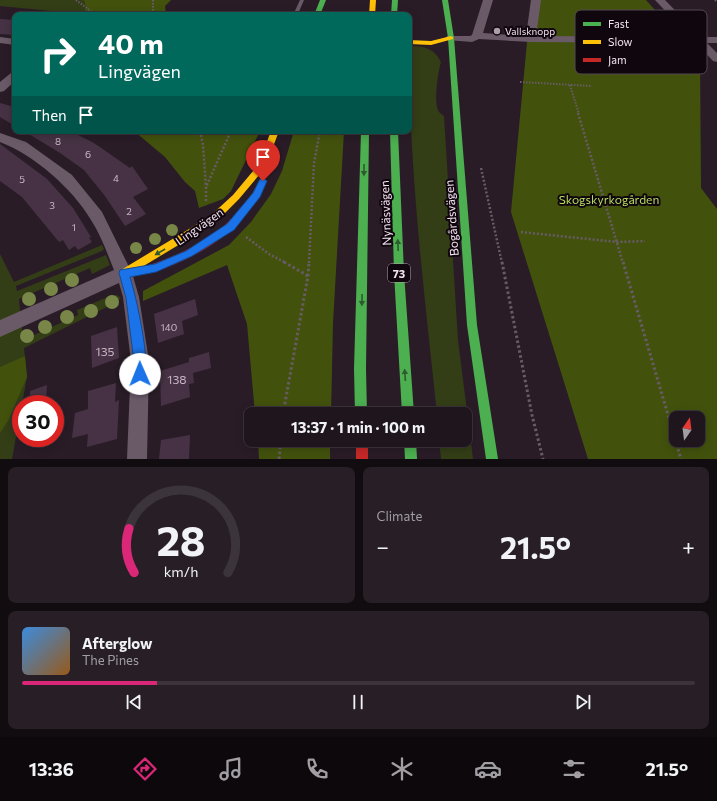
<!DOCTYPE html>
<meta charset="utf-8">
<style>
body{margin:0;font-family:Commissioner,sans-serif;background:#271e26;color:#f1f3f6;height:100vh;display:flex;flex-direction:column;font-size:15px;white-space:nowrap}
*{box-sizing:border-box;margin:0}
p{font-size:13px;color:#a19fa4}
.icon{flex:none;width:22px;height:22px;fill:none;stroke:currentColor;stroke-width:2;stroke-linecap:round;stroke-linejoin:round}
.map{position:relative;height:459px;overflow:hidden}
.drawer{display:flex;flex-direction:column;gap:8px;padding:8px;background:#110c10;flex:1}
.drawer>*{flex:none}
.guide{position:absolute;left:12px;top:12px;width:400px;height:122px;border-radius:8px;box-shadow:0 2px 10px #0003,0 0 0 1px #3c343b;background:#00695c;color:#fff;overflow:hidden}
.needle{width:26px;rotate:14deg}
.controls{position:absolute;left:669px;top:411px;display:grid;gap:8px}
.controls a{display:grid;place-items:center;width:36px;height:36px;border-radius:8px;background:#1f151d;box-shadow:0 2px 10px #0003,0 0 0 1px #3c343b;font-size:20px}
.speed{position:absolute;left:12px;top:395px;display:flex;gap:8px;font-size:20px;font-weight:700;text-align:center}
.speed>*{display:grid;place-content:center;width:52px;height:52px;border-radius:50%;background:#1f151d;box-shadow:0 2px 10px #0003,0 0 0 1px #3c343b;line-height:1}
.speed .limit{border:6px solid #d22;background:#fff;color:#111}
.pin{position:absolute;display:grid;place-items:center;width:34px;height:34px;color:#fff;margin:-41px -17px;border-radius:50% 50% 50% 0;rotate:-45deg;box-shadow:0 0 4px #0007}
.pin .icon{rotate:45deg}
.me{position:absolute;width:44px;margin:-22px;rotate:359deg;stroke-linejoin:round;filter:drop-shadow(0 0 3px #0008)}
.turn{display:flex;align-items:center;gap:14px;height:84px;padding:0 20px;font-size:18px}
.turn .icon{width:52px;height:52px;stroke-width:2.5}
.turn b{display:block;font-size:28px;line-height:34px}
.then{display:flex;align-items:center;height:38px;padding:0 20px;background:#0003;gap:8px;font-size:15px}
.big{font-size:30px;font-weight:700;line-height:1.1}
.drawer .card{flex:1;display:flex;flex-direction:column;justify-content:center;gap:6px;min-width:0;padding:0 14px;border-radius:8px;background:#271e26}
.drawer .dial{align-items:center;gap:0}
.dial svg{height:104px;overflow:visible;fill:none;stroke:#3c343b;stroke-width:7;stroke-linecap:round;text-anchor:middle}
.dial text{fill:#f1f3f6;stroke:none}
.song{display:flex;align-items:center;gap:12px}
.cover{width:48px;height:48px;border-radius:6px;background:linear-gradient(135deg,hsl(210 70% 55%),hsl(30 70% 35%))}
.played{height:4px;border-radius:2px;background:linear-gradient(90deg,#db2777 20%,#3c343b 20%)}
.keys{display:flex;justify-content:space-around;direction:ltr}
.heat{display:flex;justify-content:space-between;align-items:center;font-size:22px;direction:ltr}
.drawer .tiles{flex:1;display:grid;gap:8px;grid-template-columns:1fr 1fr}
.card:last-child{grid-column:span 2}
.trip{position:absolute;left:244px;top:407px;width:228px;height:40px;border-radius:8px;background:#1f151d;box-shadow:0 2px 10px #0003,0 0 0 1px #3c343b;font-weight:700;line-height:40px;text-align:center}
.tab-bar{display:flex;height:64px;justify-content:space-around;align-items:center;background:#0c080c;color:#a19fa4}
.tab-bar .icon{width:28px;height:28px}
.tab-bar .current{color:#db2777}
.tab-bar b{font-size:18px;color:#f1f3f6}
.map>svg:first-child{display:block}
.green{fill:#333d16}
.forest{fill:#42520d;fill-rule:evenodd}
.building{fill:#463244}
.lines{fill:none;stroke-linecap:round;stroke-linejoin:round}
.path-far2{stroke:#685b66;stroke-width:2;stroke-dasharray:1.5 1.5;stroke-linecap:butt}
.path-far1{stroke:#685b66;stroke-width:2.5;stroke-dasharray:2 2;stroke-linecap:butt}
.path{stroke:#685b66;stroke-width:3;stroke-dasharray:2.5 2.5;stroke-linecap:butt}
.lane{fill:#6a5a68;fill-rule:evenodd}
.street{fill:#6a5a68;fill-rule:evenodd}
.fast{fill:#4caf50;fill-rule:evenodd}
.slow{fill:#ffc107;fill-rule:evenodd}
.jam{fill:#c62828;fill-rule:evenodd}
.tree{fill:#788747}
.oneway{fill:#2e5a2f}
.route{fill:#1a73e8;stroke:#114b97}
.poi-dot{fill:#ac9daa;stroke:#10060e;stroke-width:1.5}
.labels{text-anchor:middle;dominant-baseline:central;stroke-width:4;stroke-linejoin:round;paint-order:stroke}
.far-poi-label{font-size:10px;fill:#f3e2f0;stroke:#10060e;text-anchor:start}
.number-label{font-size:10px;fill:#c8b6c5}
.shield{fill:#10060e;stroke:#afa0ac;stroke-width:1}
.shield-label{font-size:11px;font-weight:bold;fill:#f3e2f0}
.park-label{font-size:12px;fill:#b9df61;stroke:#10060e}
.street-label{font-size:12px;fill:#f3e2f0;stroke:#10060e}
.near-number-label{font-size:12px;fill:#c8b6c5}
.key{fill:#10060e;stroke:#544852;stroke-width:1}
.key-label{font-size:11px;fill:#f3e2f0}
</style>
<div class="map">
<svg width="717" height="459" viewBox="0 0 717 459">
<rect width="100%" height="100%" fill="#291c27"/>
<path class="green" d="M0 0H84L86 9 81 14 0 6Z
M409 46C424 46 434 48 441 62 438 72 433 103 439 112 440 113 442 114 444 116L458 340 473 459H441L439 440H465V414H437C424 291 409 169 409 46Z
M102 245 104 249 102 251 16 286 17 291 106 255 110 265 92 274 90 268 19 299 23 340 78 315 77 310 110 296 117 295 121 298 115 303 24 348 27 377 12 459H0V254L14 282Z"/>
<path class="forest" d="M84 0H171L165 6 166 15H80L86 9Z
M531 0H646L700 61 701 188 717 209V459H588L511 212ZM676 418H698V440H676Z
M134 131H260L231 191 223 199 199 208 195 191 185 182 165 157Z
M294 131H344L333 323 331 414H255L247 324 227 265 143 301V291L229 245 251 222 271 194 282 171Z
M25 356 27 377 8 421 0 433V367Z
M258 440H330V459H259Z"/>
<path class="building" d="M0 19 15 20V35L0 34Z
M0 103 15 107V126L0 117Z
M24 131H70L94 143 130 168 132 166 148 189 133 197 146 214 125 226 105 196 84 170 60 153Z
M0 144 47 179 73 208 91 237 89 238 92 242 78 250 75 246 69 250 63 240 59 242 22 197 0 181Z
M195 299 198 315 182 321 184 334 158 343 154 314Z
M117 327 119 358 92 368 91 336Z
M209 352 211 368 193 373 194 383 189 384 190 397 161 406 160 371 189 362V358Z
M116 383 115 402 119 400 117 439 87 447 88 434 72 438 75 413 88 409V391Z
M47 385 46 402 39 404H30V391Z
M190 435 189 459H159L161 440Z"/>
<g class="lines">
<path class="path-far2" d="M76 0 96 15
M153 0V15
M715 0 717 2
M520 82 592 86
M570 85 579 114"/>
<path class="path-far1" d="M578 113 623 263
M200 131 203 145 206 187
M481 168 502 263
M206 201V187L231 131
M521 232 617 242 645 241
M246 237 269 254 286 263
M309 263 314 163 320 131"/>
<path class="path" d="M284 262 308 276
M502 262 532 415 543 459
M623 262 681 459
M283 414 308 276 309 262
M279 459 281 440"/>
<path class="lane" d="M300 0H304L298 14H294V13Z"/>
<path class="street" d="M483 0H493L483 33 526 36 531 0H541L536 36 690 37 655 0H665L701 37H717V43H707L717 53V62L713 61 696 43 531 42 479 39 472 42 447 40 446 38 447 36H470L472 35Z
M0 37 15 39V45L0 43Z
M15 72V81L4 91 0 92V82L11 73Z
M0 133 26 142 72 175 102 212 132 273 139 297 149 361 147 459H127L131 361 123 297 119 283 0 337V320L114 270C107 253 101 235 91 220 73 189 34 155 0 142Z"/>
<path class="fast" d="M320 0H326L320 15H314Z
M392 0H398L397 15H391Z
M442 0H448L454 38 477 325 498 459H486L467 325 448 38Z
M361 131H369L366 369 367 414H355L354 369Z
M390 131H398L404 273 414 414H402L394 273Z
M404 440H416L417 459H405Z"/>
<path class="slow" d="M370 0H376L375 15H369Z
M451 36 453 37V39L431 45 409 44V40L431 41Z
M271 131H279L265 168 239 199 215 223 127 276 124 277 121 276 119 273 121 270 209 217 233 195 258 165Z"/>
<path class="jam" d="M260 185 264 188C240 232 200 257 153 272L150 271 148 268 150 265C199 247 228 232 257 186Z
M356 440H368V459H356Z"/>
</g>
<g class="tree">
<circle cx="172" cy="230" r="6"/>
<circle cx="155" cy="239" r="6"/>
<circle cx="136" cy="248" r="6"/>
<circle cx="72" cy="280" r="7"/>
<circle cx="51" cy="289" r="7"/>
<circle cx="29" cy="299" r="7"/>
<circle cx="112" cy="302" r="7"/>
<circle cx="91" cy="311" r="7"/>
<circle cx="67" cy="317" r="7"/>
<circle cx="45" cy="327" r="7"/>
<circle cx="27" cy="336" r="7"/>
</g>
<defs><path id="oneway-solid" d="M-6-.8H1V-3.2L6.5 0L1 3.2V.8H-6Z"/></defs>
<g class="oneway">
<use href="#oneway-solid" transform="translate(364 170) rotate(91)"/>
<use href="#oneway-solid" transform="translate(398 245) rotate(-92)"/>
<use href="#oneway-solid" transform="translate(160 252) rotate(150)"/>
<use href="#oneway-solid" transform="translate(362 300) rotate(91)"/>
<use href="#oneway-solid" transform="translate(405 375) rotate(-94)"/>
</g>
<path class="route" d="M263 178 267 181 260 197 234 230 192 256 156 272 130 277C136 296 151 362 144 378L140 380 136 378 126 298 119 273 120 270 155 264 186 251 227 224 253 193 260 179Z"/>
<circle class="poi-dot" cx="497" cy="31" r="4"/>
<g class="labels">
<g class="far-poi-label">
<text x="505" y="31">Vallsknopp</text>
</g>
<g class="number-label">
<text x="58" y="141">8</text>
<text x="88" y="154">6</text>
<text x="116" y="178">4</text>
<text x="22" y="179">5</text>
<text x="52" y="205">3</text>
<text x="129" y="211">2</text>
<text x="74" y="227">1</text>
<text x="169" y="327">140</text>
</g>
<rect class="shield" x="388" y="264" width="22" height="18" rx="3"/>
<g class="shield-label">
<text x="399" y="273">73</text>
</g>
<g class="park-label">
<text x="609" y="199">Skogskyrkogården</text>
</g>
<g class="street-label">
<text transform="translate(385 213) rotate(-92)">Nynäsvägen</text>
<text transform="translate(451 218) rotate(-94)">Bogårdsvägen</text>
<text transform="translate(199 226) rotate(-35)">Lingvägen</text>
</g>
<g class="near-number-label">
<text x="105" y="351">135</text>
<text x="177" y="379">138</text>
</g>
</g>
<rect x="575" y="10" width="132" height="64" rx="6" class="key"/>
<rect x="583" y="22" width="18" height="4" fill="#4caf50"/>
<rect x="583" y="40" width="18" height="4" fill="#ffc107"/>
<rect x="583" y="58" width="18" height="4" fill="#c62828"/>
<g class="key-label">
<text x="608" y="28">Fast</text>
<text x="608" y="46">Slow</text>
<text x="608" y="64">Jam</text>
</g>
</svg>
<div class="controls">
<a><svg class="needle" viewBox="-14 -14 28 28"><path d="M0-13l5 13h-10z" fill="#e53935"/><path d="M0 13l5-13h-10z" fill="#a19fa4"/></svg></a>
</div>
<div class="speed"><div class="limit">30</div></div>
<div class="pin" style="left:263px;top:181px;background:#d93025"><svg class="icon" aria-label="arrive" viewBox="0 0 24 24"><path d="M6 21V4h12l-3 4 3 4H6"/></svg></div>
<svg class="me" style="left:140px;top:374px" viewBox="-20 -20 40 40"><circle r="19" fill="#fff"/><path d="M0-13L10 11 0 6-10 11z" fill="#1a73e8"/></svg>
<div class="trip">13:37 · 1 min · 100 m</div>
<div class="guide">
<div class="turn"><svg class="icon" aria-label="right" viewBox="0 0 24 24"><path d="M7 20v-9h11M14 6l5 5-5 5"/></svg><div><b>40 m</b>Lingvägen</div></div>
<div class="then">Then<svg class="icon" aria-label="arrive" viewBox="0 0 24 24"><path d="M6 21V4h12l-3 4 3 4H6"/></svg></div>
</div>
</div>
<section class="drawer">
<div class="tiles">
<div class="card dial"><svg viewBox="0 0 100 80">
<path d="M14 69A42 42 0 1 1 86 69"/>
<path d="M14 69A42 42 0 0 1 10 35" stroke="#db2777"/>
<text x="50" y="56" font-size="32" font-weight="700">28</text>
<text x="50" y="72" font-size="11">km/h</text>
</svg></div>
<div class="card"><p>Climate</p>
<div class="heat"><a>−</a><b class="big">21.5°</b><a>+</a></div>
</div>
<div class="card">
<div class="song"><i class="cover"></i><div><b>Afterglow</b><p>The Pines</p></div></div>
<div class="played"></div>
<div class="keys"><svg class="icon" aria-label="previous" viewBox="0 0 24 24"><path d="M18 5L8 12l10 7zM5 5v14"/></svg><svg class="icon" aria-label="pause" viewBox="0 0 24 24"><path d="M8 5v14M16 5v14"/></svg><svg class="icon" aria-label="next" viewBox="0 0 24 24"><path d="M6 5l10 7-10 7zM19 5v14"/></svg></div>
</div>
</div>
</section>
<nav class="tab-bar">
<b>13:36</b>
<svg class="icon current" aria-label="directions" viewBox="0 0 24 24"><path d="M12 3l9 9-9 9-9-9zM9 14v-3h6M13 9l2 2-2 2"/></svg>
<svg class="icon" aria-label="music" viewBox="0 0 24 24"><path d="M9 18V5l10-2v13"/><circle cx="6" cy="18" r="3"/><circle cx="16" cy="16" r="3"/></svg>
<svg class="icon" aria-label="phone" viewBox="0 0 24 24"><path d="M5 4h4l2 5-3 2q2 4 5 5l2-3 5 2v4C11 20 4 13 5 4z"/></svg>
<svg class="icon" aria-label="climate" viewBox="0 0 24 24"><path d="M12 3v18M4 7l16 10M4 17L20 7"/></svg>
<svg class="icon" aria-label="car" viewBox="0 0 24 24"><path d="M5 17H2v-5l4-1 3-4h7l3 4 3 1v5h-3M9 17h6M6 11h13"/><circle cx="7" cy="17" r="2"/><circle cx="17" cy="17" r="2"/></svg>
<svg class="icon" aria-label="filters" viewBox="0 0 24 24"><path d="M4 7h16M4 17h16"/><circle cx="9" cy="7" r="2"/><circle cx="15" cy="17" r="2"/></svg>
<b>21.5°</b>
</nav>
